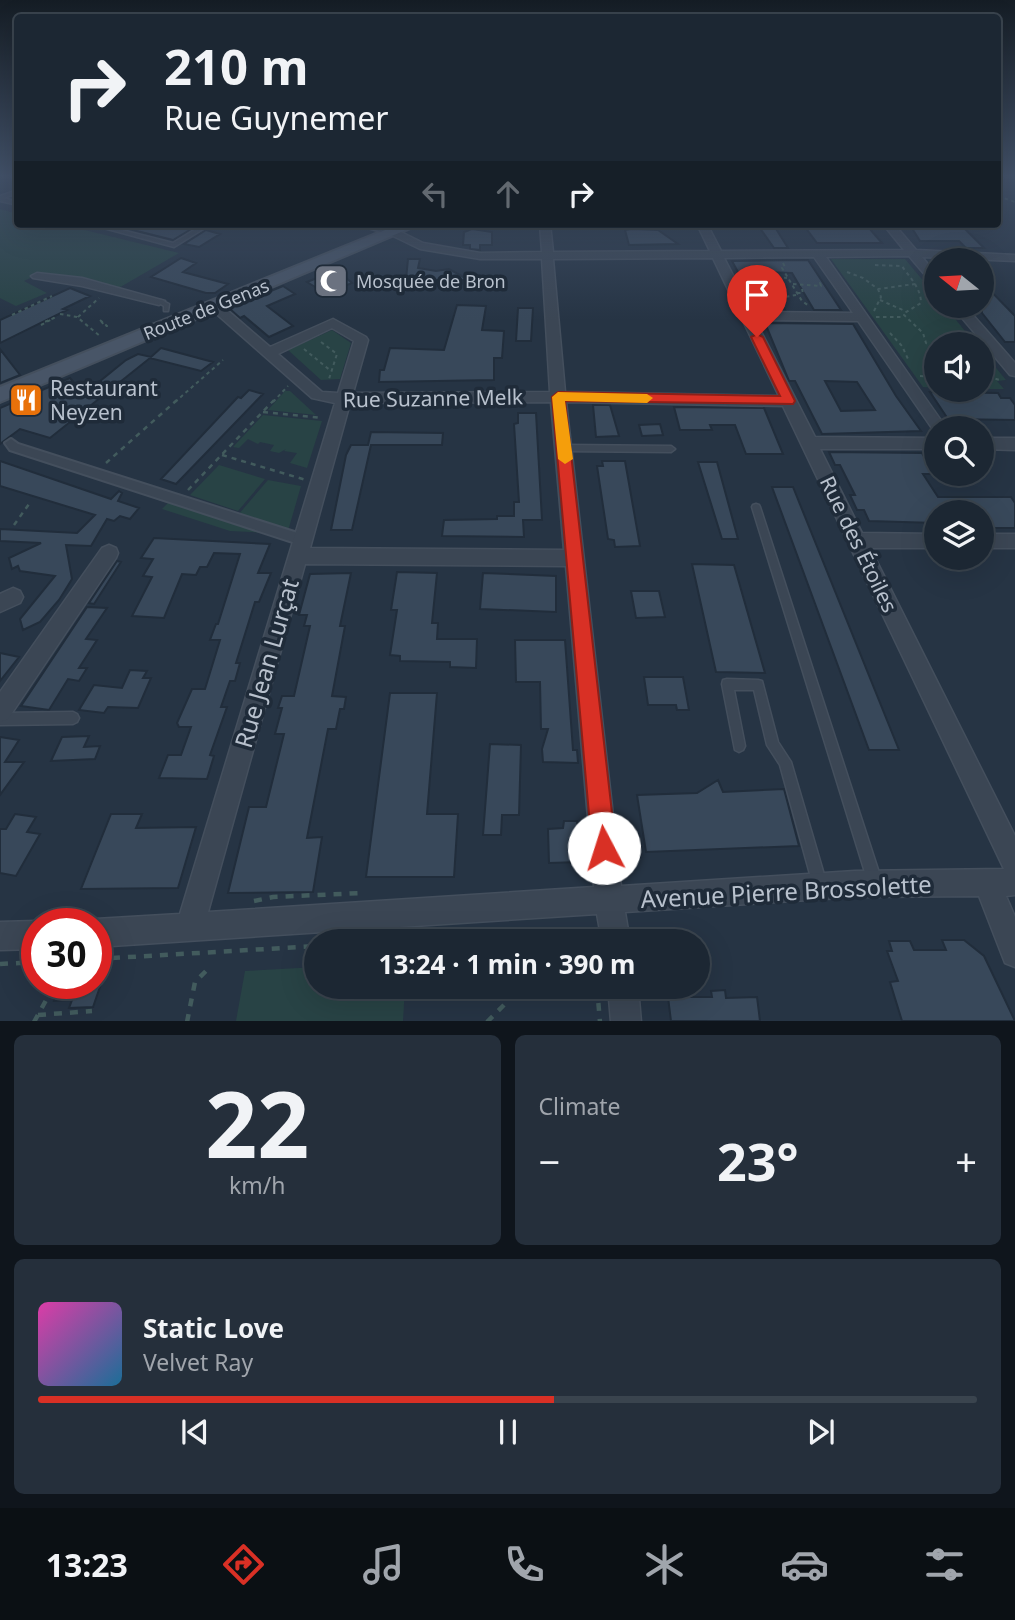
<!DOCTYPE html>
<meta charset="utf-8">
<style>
body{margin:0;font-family:"Noto Sans",sans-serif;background:#252f3b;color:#f1f3f6;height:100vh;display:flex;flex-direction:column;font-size:26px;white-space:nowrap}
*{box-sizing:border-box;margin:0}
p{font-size:23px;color:#a0a5ac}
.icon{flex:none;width:38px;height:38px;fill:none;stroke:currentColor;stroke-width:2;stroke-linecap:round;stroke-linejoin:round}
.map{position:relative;height:1021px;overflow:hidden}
.drawer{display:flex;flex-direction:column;gap:14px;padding:14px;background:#0f151c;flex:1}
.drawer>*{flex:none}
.guide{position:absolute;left:14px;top:14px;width:987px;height:214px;border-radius:7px;box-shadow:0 7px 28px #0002,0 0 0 2px #3a444e;background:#1c2733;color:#f1f3f6;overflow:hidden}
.needle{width:46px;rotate:288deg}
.tools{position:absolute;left:924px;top:248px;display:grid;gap:14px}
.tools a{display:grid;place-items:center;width:70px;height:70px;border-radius:50%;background:#1c2733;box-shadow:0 7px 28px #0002,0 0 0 2px #3a444e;font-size:35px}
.speed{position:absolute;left:21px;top:908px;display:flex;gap:14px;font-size:35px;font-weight:700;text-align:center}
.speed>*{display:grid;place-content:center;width:91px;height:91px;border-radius:50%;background:#1c2733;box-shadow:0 7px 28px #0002,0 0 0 2px #3a444e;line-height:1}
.speed .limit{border:10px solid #d22;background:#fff;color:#111}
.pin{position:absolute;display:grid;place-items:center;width:60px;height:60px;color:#fff;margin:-72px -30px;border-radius:50% 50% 50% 0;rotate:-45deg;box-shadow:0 0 7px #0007}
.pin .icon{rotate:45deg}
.me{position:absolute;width:77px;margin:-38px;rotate:355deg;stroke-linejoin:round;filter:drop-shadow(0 0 5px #0008)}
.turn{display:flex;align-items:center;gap:24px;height:147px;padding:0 35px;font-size:32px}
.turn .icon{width:91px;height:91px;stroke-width:2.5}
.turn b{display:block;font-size:49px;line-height:60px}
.lanes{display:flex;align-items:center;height:66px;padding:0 35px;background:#0003;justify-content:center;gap:35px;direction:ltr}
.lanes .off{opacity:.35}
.big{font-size:52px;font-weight:700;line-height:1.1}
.drawer .widget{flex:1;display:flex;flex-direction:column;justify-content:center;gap:10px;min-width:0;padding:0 24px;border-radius:10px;background:#252f3b}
.drawer .dial{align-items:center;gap:0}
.dial b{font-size:91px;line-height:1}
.song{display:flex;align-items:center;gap:21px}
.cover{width:84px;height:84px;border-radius:10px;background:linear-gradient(135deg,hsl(320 70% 55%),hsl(200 70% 35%))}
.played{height:7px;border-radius:4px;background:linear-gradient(90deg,#d93025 55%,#3a444e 55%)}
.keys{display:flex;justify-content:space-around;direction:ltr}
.heat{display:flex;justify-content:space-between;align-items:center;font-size:38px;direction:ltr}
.drawer .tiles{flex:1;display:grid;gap:14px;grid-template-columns:1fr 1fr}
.widget:last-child{grid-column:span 2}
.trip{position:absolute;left:304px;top:929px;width:406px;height:70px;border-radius:35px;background:#1c2733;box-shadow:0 7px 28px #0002,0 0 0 2px #3a444e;font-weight:700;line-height:70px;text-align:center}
.menu{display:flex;height:112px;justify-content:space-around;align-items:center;background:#0b1014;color:#a0a5ac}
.menu .icon{width:49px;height:49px}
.menu .on{color:#d93025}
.menu b{font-size:32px;color:#f1f3f6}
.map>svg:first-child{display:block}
.green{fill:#284345}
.building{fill:#38485a;stroke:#212d3b;stroke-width:2;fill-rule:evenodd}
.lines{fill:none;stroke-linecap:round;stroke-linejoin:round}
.service-casing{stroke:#444f5d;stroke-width:3}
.pedestrian-casing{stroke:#444f5d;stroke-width:4}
.minor-casing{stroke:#444f5d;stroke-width:3}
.secondary-casing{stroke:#444f5d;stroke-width:4}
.path-far2{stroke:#425b5d;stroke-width:2;stroke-dasharray:3.5 3.5;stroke-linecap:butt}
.path-far1{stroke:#425b5d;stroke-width:2.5;stroke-dasharray:5 5;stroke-linecap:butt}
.path{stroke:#425b5d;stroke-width:4.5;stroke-dasharray:8 8;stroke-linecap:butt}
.service{fill:#3b4654;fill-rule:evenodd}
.pedestrian{fill:#3b4654;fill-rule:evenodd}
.minor{fill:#3b4654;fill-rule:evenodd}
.secondary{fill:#485567;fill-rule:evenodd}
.route{fill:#d93025;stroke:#8d1f18;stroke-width:2}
.slow{fill:#f59e0b}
.labels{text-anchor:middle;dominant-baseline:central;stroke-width:7;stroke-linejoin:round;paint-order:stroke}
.far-poi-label{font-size:18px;fill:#b8c1cd;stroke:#1f2b39;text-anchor:start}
.far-street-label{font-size:18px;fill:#b8c1cd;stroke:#1f2b39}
.poi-label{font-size:21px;fill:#b8c1cd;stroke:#1f2b39;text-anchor:start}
.street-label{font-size:21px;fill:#b8c1cd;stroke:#1f2b39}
.near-street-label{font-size:24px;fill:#b8c1cd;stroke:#1f2b39}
</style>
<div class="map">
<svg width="1015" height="1022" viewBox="0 0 1015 1022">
<rect width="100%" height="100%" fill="#263444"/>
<path class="green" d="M0 209 17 214 18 224H60L179 253 117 289 41 273 24 281 47 293 16 306 0 298Z
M831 259H905L936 296V306H945L976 345H936V388L923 387Z
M332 330 351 343 340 379 321 380 288 350Z
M982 351 1006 380 997 381 1004 389H982Z
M285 391H290L316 415 268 410Z
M263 415 322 421 307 468 290 463 297 453 284 451 286 449 279 453 270 451 274 445 260 442 258 444 248 439 239 448 233 447Z
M219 465 265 479 238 511 190 495Z
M268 480 301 486 288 531 238 515Z
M170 501 270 533 230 531 162 509Z
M317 967V987H405L403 1021H236L245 971Z"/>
<path class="building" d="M121 224H178L193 228 173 240 121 227Z
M757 224H773L788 248H774Z
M910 225 963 227 984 248H966L959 241H920Z
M805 227 869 228 882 243H817Z
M472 229 492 232V245H480V250L470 249V245H463L464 232Z
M632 229 658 230 678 244 629 245 625 230Z
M206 230 220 234 199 247 184 244Z
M181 258 196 263 183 272 228 284 215 293H206L151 277Z
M408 259H420L418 268 436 271 449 269 469 280H461L460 289H448L449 280H420L419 289 405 290Z
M808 260 841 310H814L792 273 765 272 785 310 758 309 732 261Z
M337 270 352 283 330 292 324 289 320 290 307 282Z
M982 282 1015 316V342H1005L982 313Z
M283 286 295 294 267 306 293 326 269 337 244 316 240 318 229 308Z
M70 288 90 296 63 309 67 310 0 343V320Z
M457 305 486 306 482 330 504 331 502 358H494V380L379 382 380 370H384L390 348 444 350Z
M518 308H533L531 341H516Z
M765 323 853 324 896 396 921 431 822 434 795 381H789ZM825 381 857 382 875 410 841 411Z
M161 348 213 362 201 371 150 358 50 438 20 429 0 444V408L70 378 84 394 126 360 138 354 151 357Z
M0 349 20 375 0 383Z
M249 390 263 394 176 484 161 479 238 397 241 398Z
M930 392 998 393 1001 398H1010L1015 405V420L948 419Z
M593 405H610L619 436 596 437Z
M674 407 764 408 783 454H746L735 425H710L712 430H680Z
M518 413H536L542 520H523L524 537 442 536 444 520 497 519V516H514V502H519L514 424 518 423Z
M660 424 663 435 642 436 639 425Z
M371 432 443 433 442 445H371L352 530H331L346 455 351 445H368Z
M829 452 922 453 934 474H923L938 497H1011L1015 503V528H982V513H936V523L869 521 864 510H857L850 495H855L840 465H835Z
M0 461 111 499 119 491 122 493 118 501 139 508 130 519 120 516 114 521 107 519 91 546 66 545 72 579 59 600 40 622 23 630 20 619 55 576 20 571 18 566 12 569 9 558 41 543 0 541V529L77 533 95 515 0 486Z
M602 461H625L640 546 615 547 614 540 608 539 597 466H603Z
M698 462H717L738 539H722Z
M772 487H793L899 750H869Z
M154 538 270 544 258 573H271L259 602H255L236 663H240L235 681H230L221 707H227L210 755 214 756 207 779 159 778 168 755H181L191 727H179L177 723 192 689H205L220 640H210L216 624H218L240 554 214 553 207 567H200L196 575 182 574 164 618 132 616 152 577 143 576 153 559 141 558Z
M117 561 121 562 94 604 89 603Z
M692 564 734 565 765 673 716 672Z
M397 572 437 573 432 623H438L437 639H477L476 668 450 667V662L400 661V656L390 655 397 610H391Z
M351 573 340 626H345L332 696 346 697 344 709H340L336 729H328L307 838 322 837 313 892 228 893 249 807H266L284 734H275L282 708H278L282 696H294L310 626H304L307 615H299L310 574Z
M483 573 556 576V612L480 609Z
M631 591H659L665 617 636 618Z
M87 607 107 608 86 639 97 640 79 668H87L79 681 68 679 49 710 21 706Z
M515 640H565L573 750H577L578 763 543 762 542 749 548 729H541L540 682H516Z
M0 653 19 657 0 681Z
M130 670 147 671 143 678H151L138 708 108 707 104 713 79 710 94 685 122 688Z
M644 677H683L689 710H677L676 705H648Z
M390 693H437L427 814H458L454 877H366Z
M89 736 84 747 100 746 95 759 51 761 62 737Z
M0 737 19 740 5 762H24L0 795Z
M490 744 521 745 519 815H502L501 835H483Z
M718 780 723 792 784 789 799 846 646 852 637 795 697 793Z
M15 814 36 817 27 832 40 834 16 876 0 873V829H6Z
M111 814H142L136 828 196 827 178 888 81 889Z
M564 821H577L580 862 549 863 548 829 563 828Z
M942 940H964L984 956 1015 1021H902L890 982 898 981 887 951H892L889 941H910L914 950H946Z
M60 984H101L93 1007 69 1008 72 1000 54 1001Z
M725 990 726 998 757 997 760 1021H671L668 997H712L711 991Z"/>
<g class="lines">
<g class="service-casing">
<path id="service" d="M18 190V193L3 198 18 202V205L0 201V196Z
M89 224H98L173 243 204 224H211L174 247Z
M157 300H161L169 304 168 311H164V306L157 302Z
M564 445 671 446 675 449 671 452 564 451 560 448Z
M756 504 759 505 760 507 882 882 880 887 875 889 870 887 868 882 752 507 753 505Z
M727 679 758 680 762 681 778 742 791 762 827 885 825 890 820 892 815 890 813 885 780 765 767 745 754 690H734L745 746 743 750 739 752 735 750 722 684 723 680Z
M73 712 77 714 79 718 77 722 73 724 0 725V713Z"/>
</g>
<g class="pedestrian-casing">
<path id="pedestrian" d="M11 439 18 444 307 536 308 540 307 544 302 545 10 450 5 443Z"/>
</g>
<g class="minor-casing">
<path id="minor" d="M354 224H372L397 230 423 243 480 253 542 252 540 224H550L553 252 710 251 697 224H707L721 251 904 250 883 224H894L916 250 1015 255V261L922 257 936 274V285L932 283 909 256 826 257 947 429H936V434L858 321 755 320 815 437 936 438V449H820L862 533 936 534V548H870L1015 836V895L1006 896 1015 917V967L1005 963 979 896 855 897 625 912 630 942H602L597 914 96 947V924H86L96 919 180 914 335 403 312 398 211 309V303H219L270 347 333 319 366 337 368 340 353 393 550 392 542 259H480L420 249 389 234ZM814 257 853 313 752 312 724 258ZM713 258 779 396 565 392 553 259ZM332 328 354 341 338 393 322 392 278 354ZM551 402 564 550 310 548 350 403ZM566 402 783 406 1004 869 855 871 621 886ZM305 564 566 566 594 887 208 912Z
M37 273 82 278 165 301 159 305 82 286 33 278 31 276Z
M952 306H965L1015 363V376L1010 375Z
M982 438H1015V450L982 449Z
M982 534H1015V548H982Z
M109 545 116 548 118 553 116 558 8 719 0 722V692L102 548Z
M13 588 20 591 23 597 20 603 0 612V594Z
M37 921 44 924H37V949L0 950V922Z
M608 987H638L641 1022H611Z"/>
</g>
<g class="secondary-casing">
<path id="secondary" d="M400 224H420L0 402V387Z"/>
</g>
<path class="path-far2" d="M998 196 1015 202
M783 263 785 267 782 268 802 301 809 306
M875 265 902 266C910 278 921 288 921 303L903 314 923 333 926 343 936 349
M847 272 863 278 878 289 915 284
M742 276 787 278
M793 284 821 286 820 283H823
M797 293H803L802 289
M779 298 796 295
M880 300 905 311
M874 311 881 297 878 289
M60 314 77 317 101 337
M12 315 52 296
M78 317 99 298
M876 317H904
M100 320 107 326H105Z
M41 325 54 318 42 323
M890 333 902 346 908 359
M321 342 337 354 329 379
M304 349 331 371
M982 375 1000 380
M920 376 936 377
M175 402 223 360
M273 402 288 386"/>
<path class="path-far1" d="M263 412 322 418
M222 455 306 480
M106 463 177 400
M188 490 274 400
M14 525 29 504"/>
<path class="path" d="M254 901 273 897 362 893
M44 915 87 914
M412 942 549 934 567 942
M96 959 317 946
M0 964 37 962
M597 987 600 1022
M38 1015 92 1011
M34 1022 55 984
M187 1022 195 982 206 971
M487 1022 522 987"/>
<use href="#service" class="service"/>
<use href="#pedestrian" class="pedestrian"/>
<use href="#minor" class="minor"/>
<use href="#secondary" class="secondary"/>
</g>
<linearGradient id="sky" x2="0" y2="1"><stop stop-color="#151d25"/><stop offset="0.55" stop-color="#415067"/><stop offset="1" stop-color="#415067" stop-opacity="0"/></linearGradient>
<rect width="1015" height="320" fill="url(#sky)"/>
<path class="route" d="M757 334 763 337 795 401 793 404 565 401 616 848 612 857 604 860 595 857 592 848 552 397 558 392 780 396 751 337Z"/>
<path class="slow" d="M558 392 647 394 653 398 647 403 565 401 573 459 565 464 558 459 552 397Z"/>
<defs>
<g id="mosque-square" transform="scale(1.75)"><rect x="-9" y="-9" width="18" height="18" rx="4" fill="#6b7280" stroke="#1f2b39"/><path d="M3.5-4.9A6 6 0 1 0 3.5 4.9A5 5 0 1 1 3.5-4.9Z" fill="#fff"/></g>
<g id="restaurant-square" transform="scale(1.75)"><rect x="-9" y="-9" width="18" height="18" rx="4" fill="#e8710a" stroke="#1f2b39"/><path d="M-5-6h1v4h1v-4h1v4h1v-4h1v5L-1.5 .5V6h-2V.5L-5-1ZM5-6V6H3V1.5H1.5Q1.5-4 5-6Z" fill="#fff"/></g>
</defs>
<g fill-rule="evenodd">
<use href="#mosque-square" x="331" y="281"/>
<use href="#restaurant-square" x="26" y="400"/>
</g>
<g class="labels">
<g class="far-poi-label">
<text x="356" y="281">Mosquée de Bron</text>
</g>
<g class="far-street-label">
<text transform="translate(206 309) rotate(-22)">Route de Genas</text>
</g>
<g class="poi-label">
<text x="50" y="388">Restaurant<tspan x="50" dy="24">Neyzen</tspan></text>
</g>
<g class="street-label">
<text transform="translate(433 398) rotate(-1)">Rue Suzanne Melk</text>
<text transform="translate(859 544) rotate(64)">Rue des Étoiles</text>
</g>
<g class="near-street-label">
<text transform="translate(266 663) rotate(-74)">Rue Jean Lurçat</text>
<text transform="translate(786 891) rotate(-3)">Avenue Pierre Brossolette</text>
</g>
</g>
</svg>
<div class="tools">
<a><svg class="needle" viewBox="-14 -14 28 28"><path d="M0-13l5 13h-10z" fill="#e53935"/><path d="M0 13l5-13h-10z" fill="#a0a5ac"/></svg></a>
<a><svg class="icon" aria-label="sound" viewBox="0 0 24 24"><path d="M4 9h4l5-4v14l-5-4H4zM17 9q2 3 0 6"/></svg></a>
<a><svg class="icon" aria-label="search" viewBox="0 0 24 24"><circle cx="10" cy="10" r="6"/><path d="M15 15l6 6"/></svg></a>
<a><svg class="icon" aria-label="layers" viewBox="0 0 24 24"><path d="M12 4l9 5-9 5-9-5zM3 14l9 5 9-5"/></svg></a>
</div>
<div class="speed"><div class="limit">30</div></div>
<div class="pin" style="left:757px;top:337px;background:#d93025"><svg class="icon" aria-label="arrive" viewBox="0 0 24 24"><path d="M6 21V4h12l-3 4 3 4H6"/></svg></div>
<svg class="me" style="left:604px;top:848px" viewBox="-20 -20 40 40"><circle r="19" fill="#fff"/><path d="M0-13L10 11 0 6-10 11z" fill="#d93025"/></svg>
<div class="trip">13:24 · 1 min · 390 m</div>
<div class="guide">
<div class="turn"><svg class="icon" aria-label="right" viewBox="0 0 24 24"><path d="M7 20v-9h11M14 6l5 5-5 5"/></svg><div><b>210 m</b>Rue Guynemer</div></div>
<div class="lanes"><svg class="icon off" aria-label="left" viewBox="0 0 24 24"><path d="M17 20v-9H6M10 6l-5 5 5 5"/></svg><svg class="icon off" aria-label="ahead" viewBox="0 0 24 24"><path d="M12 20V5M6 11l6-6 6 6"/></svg><svg class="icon" aria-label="right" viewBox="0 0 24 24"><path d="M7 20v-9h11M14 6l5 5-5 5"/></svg></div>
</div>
</div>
<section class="drawer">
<div class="tiles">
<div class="widget dial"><b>22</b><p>km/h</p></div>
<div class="widget"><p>Climate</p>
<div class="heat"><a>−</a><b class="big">23°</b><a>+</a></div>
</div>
<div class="widget">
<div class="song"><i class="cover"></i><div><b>Static Love</b><p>Velvet Ray</p></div></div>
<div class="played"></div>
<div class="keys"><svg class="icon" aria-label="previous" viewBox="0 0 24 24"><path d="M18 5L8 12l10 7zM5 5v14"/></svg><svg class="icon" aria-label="pause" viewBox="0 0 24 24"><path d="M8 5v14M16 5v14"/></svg><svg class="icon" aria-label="next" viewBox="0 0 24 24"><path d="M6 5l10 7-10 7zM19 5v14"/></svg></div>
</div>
</div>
</section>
<nav class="menu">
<b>13:23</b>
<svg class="icon on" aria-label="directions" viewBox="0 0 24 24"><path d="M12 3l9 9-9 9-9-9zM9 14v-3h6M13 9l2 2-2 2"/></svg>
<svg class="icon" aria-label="music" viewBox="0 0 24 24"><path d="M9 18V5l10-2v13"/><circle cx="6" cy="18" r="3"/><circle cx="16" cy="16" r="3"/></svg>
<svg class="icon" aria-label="phone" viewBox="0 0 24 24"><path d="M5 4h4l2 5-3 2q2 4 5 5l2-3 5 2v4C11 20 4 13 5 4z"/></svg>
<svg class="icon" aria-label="climate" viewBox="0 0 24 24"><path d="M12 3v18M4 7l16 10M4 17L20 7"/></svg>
<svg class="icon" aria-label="car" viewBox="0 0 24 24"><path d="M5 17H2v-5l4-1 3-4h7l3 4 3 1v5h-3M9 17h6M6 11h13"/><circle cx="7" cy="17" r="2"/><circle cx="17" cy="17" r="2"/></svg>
<svg class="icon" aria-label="filters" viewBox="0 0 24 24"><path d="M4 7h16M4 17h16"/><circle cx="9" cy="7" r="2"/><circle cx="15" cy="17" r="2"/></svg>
</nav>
